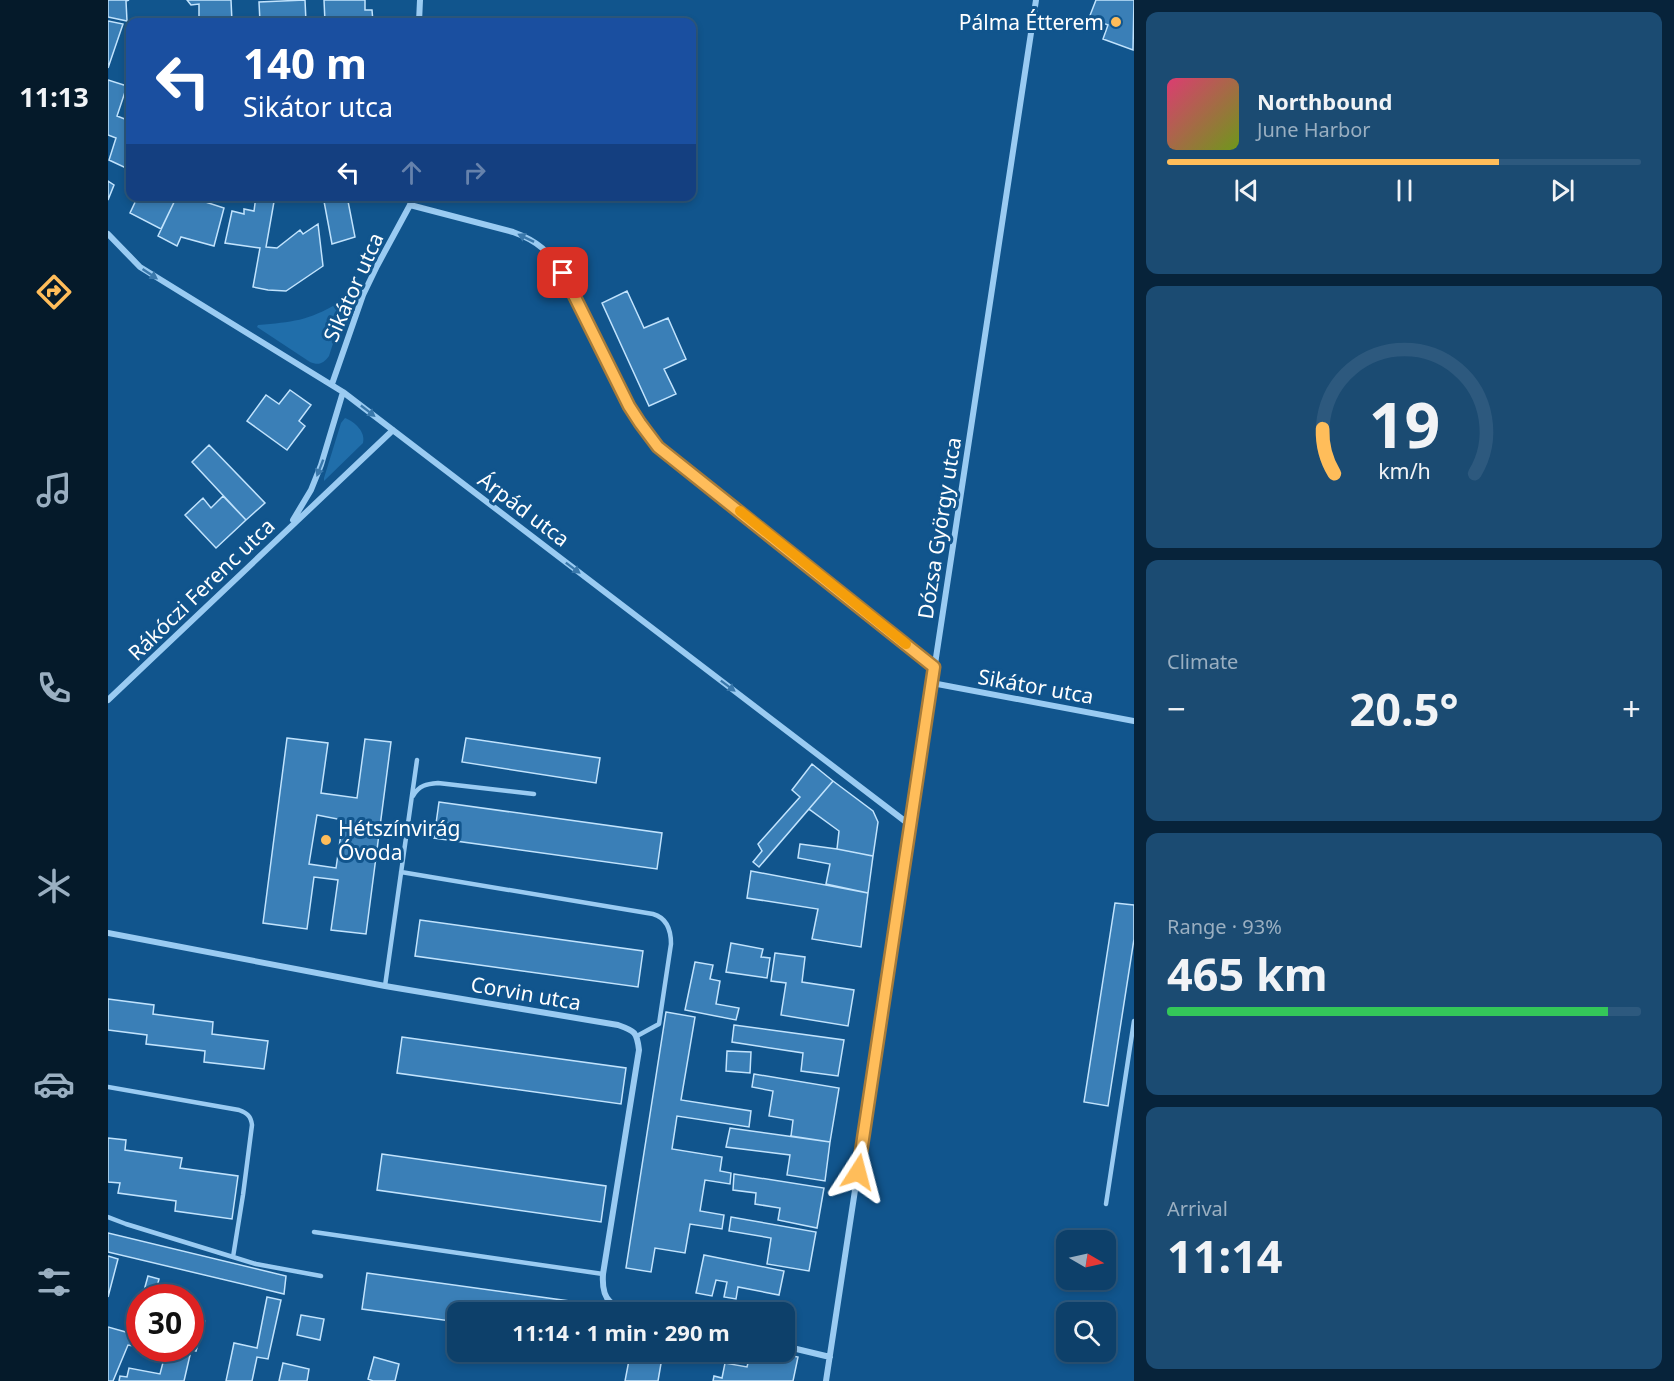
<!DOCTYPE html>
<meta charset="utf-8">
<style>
body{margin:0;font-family:"Noto Sans",sans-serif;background:#1b4b72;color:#f1f3f6;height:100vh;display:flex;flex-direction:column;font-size:22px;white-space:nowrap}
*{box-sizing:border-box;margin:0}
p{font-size:20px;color:#9aafc1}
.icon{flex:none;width:33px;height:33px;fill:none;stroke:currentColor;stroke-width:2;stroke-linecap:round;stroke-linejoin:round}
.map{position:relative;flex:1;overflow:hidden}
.side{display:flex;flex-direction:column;gap:12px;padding:12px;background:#07233a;width:540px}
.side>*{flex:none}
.banner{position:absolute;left:18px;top:18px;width:570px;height:183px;border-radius:12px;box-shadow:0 3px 9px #0003,0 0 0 2px #2d597e;background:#1a4fa0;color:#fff;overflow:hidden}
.needle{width:39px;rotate:99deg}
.tools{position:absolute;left:948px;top:1230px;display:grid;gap:12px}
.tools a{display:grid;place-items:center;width:60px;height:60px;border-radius:12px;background:#0d406a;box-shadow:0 3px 9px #0003,0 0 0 2px #2d597e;font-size:30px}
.speed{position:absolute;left:18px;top:1284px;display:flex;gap:12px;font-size:30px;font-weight:700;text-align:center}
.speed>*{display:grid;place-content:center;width:78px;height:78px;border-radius:50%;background:#0d406a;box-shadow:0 3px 9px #0003,0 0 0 2px #2d597e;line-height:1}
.speed .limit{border:9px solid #d22;background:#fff;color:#111}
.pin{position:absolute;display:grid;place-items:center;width:51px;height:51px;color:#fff;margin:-26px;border-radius:12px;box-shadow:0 3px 9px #0006}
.me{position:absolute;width:66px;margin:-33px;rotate:9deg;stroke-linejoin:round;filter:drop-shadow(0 0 4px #0008)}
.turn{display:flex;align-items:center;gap:21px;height:126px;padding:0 18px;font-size:27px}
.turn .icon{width:78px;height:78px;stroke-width:2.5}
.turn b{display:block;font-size:42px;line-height:51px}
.lanes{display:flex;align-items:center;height:57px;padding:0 18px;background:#0003;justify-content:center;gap:30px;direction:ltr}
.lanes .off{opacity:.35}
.big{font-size:45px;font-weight:700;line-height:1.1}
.side .widget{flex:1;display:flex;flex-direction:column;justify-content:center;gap:9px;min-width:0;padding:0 21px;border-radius:12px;background:#1b4b72}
.side .dial{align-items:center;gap:0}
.dial svg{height:156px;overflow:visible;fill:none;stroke:#2d597e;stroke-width:7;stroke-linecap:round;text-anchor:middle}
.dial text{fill:#f1f3f6;stroke:none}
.song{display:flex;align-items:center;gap:18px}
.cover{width:72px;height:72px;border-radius:9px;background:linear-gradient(135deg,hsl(340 70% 55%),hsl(80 70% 35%))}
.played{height:6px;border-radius:3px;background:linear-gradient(90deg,#ffbd5a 70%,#2d597e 70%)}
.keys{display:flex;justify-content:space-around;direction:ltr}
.heat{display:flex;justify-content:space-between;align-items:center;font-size:33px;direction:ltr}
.charge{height:9px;border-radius:4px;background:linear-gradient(90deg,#34c759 93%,#2d597e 0)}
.trip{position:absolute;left:339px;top:1302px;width:348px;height:60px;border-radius:12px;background:#0d406a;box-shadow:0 3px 9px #0003,0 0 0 2px #2d597e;font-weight:700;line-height:60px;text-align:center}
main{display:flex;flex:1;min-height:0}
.dock{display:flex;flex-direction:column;width:108px;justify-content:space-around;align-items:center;background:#051a2a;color:#9aafc1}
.dock .icon{width:42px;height:42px}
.dock .current{color:#ffbd5a}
.dock b{font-size:27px;color:#f1f3f6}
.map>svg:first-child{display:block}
.green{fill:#206eaa}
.building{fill:#3a7fb7;stroke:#c1e3fd;stroke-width:1.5;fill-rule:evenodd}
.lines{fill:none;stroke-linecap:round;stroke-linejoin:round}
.lane{stroke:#9acbf2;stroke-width:4.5}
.street{stroke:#9acbf2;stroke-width:6}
.oneway{fill:#3a78ab}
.route-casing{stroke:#a67b3a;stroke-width:15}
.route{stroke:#ffbd5a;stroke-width:10}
.slow{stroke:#f59e0b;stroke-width:10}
.poi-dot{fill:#ffbd5a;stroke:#11558d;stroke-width:2}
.labels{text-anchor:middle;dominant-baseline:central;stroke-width:6;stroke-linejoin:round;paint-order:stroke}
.poi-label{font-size:21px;fill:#fff;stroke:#11558d;text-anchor:end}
.street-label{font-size:21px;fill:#fff;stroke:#11558d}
</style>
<main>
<nav class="dock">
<b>11:13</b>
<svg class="icon current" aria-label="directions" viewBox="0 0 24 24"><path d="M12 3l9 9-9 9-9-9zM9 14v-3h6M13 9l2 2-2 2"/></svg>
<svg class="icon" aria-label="music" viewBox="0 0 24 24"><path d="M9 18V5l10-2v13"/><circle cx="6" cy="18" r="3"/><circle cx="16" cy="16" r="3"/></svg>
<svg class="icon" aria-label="phone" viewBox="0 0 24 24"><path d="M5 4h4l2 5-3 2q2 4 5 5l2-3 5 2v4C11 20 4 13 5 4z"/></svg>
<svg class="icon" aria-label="climate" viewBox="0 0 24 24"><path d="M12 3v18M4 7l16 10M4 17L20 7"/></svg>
<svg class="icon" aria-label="car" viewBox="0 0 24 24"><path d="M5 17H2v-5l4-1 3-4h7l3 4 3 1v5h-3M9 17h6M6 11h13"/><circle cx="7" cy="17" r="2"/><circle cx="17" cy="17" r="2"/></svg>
<svg class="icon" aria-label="filters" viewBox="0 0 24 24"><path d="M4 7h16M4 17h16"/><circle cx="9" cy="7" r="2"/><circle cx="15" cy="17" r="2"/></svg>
</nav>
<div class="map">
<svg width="1026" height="1381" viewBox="0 0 1026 1381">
<rect width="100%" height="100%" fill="#11558d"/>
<path class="green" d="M230 303H234L236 309 221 356C216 363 211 366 202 362L149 327 150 325C184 322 200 321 230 303Z
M237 418C247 422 258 432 255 443L216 481V478L233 423Z"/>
<path class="building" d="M0 0H21L18 1 19 21 0 17Z
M79 0H123L124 22H91V4L83 5Z
M197 0 198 22H152L151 2Z
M216 0H257V10H264L265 22H217Z
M988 0H1026L1025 50 995 39 1000 25 981 18Z
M0 21 15 24 0 68Z
M0 80 19 86 9 116 22 121V157L18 168 1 160 8 138 0 135Z
M0 181 6 185 0 200Z
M30 196H69L53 229 22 213Z
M69 196H79L116 208 106 246 73 237 69 246 50 236Z
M148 196H167L158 247 169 248 192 230 195 234 210 224 215 266 178 291 160 290 145 287 152 248 117 243 124 211 136 214V209L146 211Z
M215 196H239L247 237 224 244Z
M519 291 536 328 560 318 578 359 556 369 568 394 541 406 494 303Z
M182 390 203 405 191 421 197 426 179 450 139 421 158 395 171 404Z
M101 445 157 503 138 520 84 462Z
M115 496 138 520 108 548 77 515 95 498 103 508Z
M179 738 220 743 213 793 249 798 257 739 283 742 258 934 223 930 230 880 206 877 199 929 155 923ZM209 815 235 820 228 868 201 864Z
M358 738 492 758 488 783 354 762Z
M704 764 725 781 651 867 645 862 654 851 650 844 692 797 684 790Z
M725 781 765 811 770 822 765 856 729 849 731 831 701 809Z
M331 802 554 833 549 869 326 838Z
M692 844 729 849 765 856 760 893 718 884 722 864 690 858Z
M643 871 760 893 753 947 704 939 710 909 639 898Z
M1007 903 1026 905V939L1000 1106 976 1102Z
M312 920 535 951 530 987 307 956Z
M623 943 655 949 653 957 662 958 659 978 618 972Z
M667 953 697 957 694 982 746 990 740 1026 673 1015 678 983 663 981Z
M587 962 605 965 602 979 612 981 608 1004 631 1008 628 1020 577 1010Z
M0 999 46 1005 45 1014 105 1022 104 1034 160 1041 156 1069 96 1062 97 1051 38 1044 39 1035 0 1030Z
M558 1012 587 1017 573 1100 643 1111 641 1127 569 1116 564 1149 614 1157 612 1171 623 1173 622 1184 597 1180 592 1211 616 1215 614 1229 582 1224 577 1253 547 1248 543 1272 518 1268Z
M626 1025 736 1040 730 1076 693 1071 695 1053 624 1042Z
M294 1037 518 1068 513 1104 289 1073Z
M619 1051 643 1052 642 1073 618 1071Z
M646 1074 731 1088 722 1142 683 1136 685 1120 661 1116 665 1091 644 1087Z
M622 1128 722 1142 717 1181 679 1175 682 1155 618 1147Z
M0 1138 18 1140 17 1150 74 1158 72 1168 130 1176 124 1219 67 1211 68 1201 10 1193 12 1183 0 1182Z
M274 1154 498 1186 493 1222 269 1190Z
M626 1174 716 1188 709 1228 670 1220 672 1208 647 1204 648 1193 625 1190Z
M623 1217 708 1232 701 1271 659 1264 663 1238 621 1231Z
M0 1233 178 1276 176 1294 0 1252Z
M596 1255 676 1271 671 1295 630 1287 628 1299 616 1297 619 1282 608 1280 604 1296 588 1293Z
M0 1256 10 1259 0 1297Z
M259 1273 483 1304 481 1312H350V1322L254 1309Z
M40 1276 51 1279 46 1298H34Z
M159 1297 173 1300 160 1359 149 1357 144 1381H118L126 1343 149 1348Z
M32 1308 31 1347 20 1345 5 1381H0V1327L25 1334Z
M193 1315 216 1319 212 1340 189 1335Z
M82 1317 97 1321 88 1351 79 1348H82Z
M58 1351 82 1355 76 1381H11L12 1376 19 1377 21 1368 52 1374Z
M504 1352H555L550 1381H517L522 1355Z
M652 1352H665L690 1357 685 1381H605L606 1376 614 1378 617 1363 639 1367 641 1359 651 1361Z
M266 1357 291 1364 287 1381H265L260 1379Z
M175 1363 201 1369 199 1381H171Z"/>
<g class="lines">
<path class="lane" d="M305 796C311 785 319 784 330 783L426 794
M293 872 545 914C559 918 563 930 563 944L551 1024 529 1036
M277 986 309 760
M0 1087 131 1110C139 1113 143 1116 144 1125L135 1195 125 1257 18 1224 0 1217
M998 1204 1026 1021
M206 1232 495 1274
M125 1257 148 1264 213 1276"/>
<path class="street" d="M311 22 312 0
M302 205 405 232C430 241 441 252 455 273L521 406 532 424 550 446 827 667
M0 234 32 267 235 392 802 825
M224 384 255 295 269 266 302 205 304 196
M185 520 203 490 213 465 235 392
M824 683 1026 721
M0 700 285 430
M0 933 277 986 510 1025C527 1031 529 1032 531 1050L495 1274C493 1304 505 1306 531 1312
M676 1346 722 1357
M718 1381 928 0"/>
</g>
<defs><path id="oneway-solid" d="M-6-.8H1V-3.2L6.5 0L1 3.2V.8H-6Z" transform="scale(1.5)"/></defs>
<g class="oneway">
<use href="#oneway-solid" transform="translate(418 238) rotate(-154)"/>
<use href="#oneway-solid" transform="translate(42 274) rotate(34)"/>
<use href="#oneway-solid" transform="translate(260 411) rotate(38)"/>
<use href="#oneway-solid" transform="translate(212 468) rotate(111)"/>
<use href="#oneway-solid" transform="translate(465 568) rotate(37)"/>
<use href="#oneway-solid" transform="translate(620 686) rotate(37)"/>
</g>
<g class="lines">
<g class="route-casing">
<path id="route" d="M455 273 521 406 532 423 550 447 826 667 750 1172"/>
</g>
<use href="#route" class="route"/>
<path class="slow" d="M632 511 798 644"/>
</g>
<g class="poi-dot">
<circle cx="1008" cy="22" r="6"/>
<circle cx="218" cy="840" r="6"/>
</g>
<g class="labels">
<g class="poi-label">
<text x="996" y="22">Pálma Étterem</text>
<text x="230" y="828" text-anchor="start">Hétszínvirág<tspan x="230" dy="24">Óvoda</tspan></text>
</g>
<g class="street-label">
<text transform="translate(245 287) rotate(-66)">Sikátor utca</text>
<text transform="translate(416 509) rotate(37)">Árpád utca</text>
<text transform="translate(831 528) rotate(-81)">Dózsa György utca</text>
<text transform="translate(93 589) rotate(-44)">Rákóczi Ferenc utca</text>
<text transform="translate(928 686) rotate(10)">Sikátor utca</text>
<text transform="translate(418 993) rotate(10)">Corvin utca</text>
</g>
</g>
</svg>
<div class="tools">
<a><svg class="needle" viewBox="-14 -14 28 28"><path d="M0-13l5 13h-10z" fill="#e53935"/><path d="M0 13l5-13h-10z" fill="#9aafc1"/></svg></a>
<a><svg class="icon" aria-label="search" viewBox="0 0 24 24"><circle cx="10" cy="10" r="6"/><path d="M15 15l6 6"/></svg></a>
</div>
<div class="speed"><div class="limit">30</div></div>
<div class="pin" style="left:455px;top:273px;background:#d93025"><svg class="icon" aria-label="arrive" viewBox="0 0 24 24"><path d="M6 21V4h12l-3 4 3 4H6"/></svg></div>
<svg class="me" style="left:750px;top:1172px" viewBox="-20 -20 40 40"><path d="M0-17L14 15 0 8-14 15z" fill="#ffbd5a" stroke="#fff" stroke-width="4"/></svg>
<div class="trip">11:14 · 1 min · 290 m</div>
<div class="banner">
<div class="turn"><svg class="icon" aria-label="left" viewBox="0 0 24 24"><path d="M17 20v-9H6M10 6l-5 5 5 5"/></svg><div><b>140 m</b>Sikátor utca</div></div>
<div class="lanes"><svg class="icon" aria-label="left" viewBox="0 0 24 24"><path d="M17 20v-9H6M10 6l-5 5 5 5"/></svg><svg class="icon off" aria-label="ahead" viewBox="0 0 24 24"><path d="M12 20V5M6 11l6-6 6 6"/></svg><svg class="icon off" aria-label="right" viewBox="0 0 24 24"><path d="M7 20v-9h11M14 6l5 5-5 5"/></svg></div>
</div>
</div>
<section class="side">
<div class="widget">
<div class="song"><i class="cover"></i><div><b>Northbound</b><p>June Harbor</p></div></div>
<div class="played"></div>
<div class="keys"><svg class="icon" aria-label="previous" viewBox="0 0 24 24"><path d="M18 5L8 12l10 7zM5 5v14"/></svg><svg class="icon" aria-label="pause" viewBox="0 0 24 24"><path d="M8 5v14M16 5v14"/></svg><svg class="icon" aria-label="next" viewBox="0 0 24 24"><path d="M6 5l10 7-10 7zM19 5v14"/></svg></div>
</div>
<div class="widget dial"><svg viewBox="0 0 100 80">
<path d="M14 69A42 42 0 1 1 86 69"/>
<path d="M14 69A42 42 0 0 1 8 46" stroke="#ffbd5a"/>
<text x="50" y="56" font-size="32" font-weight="700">19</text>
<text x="50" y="72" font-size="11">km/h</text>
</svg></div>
<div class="widget"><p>Climate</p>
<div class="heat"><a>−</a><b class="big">20.5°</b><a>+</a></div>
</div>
<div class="widget"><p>Range · 93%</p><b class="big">465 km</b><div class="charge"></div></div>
<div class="widget"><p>Arrival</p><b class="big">11:14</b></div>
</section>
</main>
